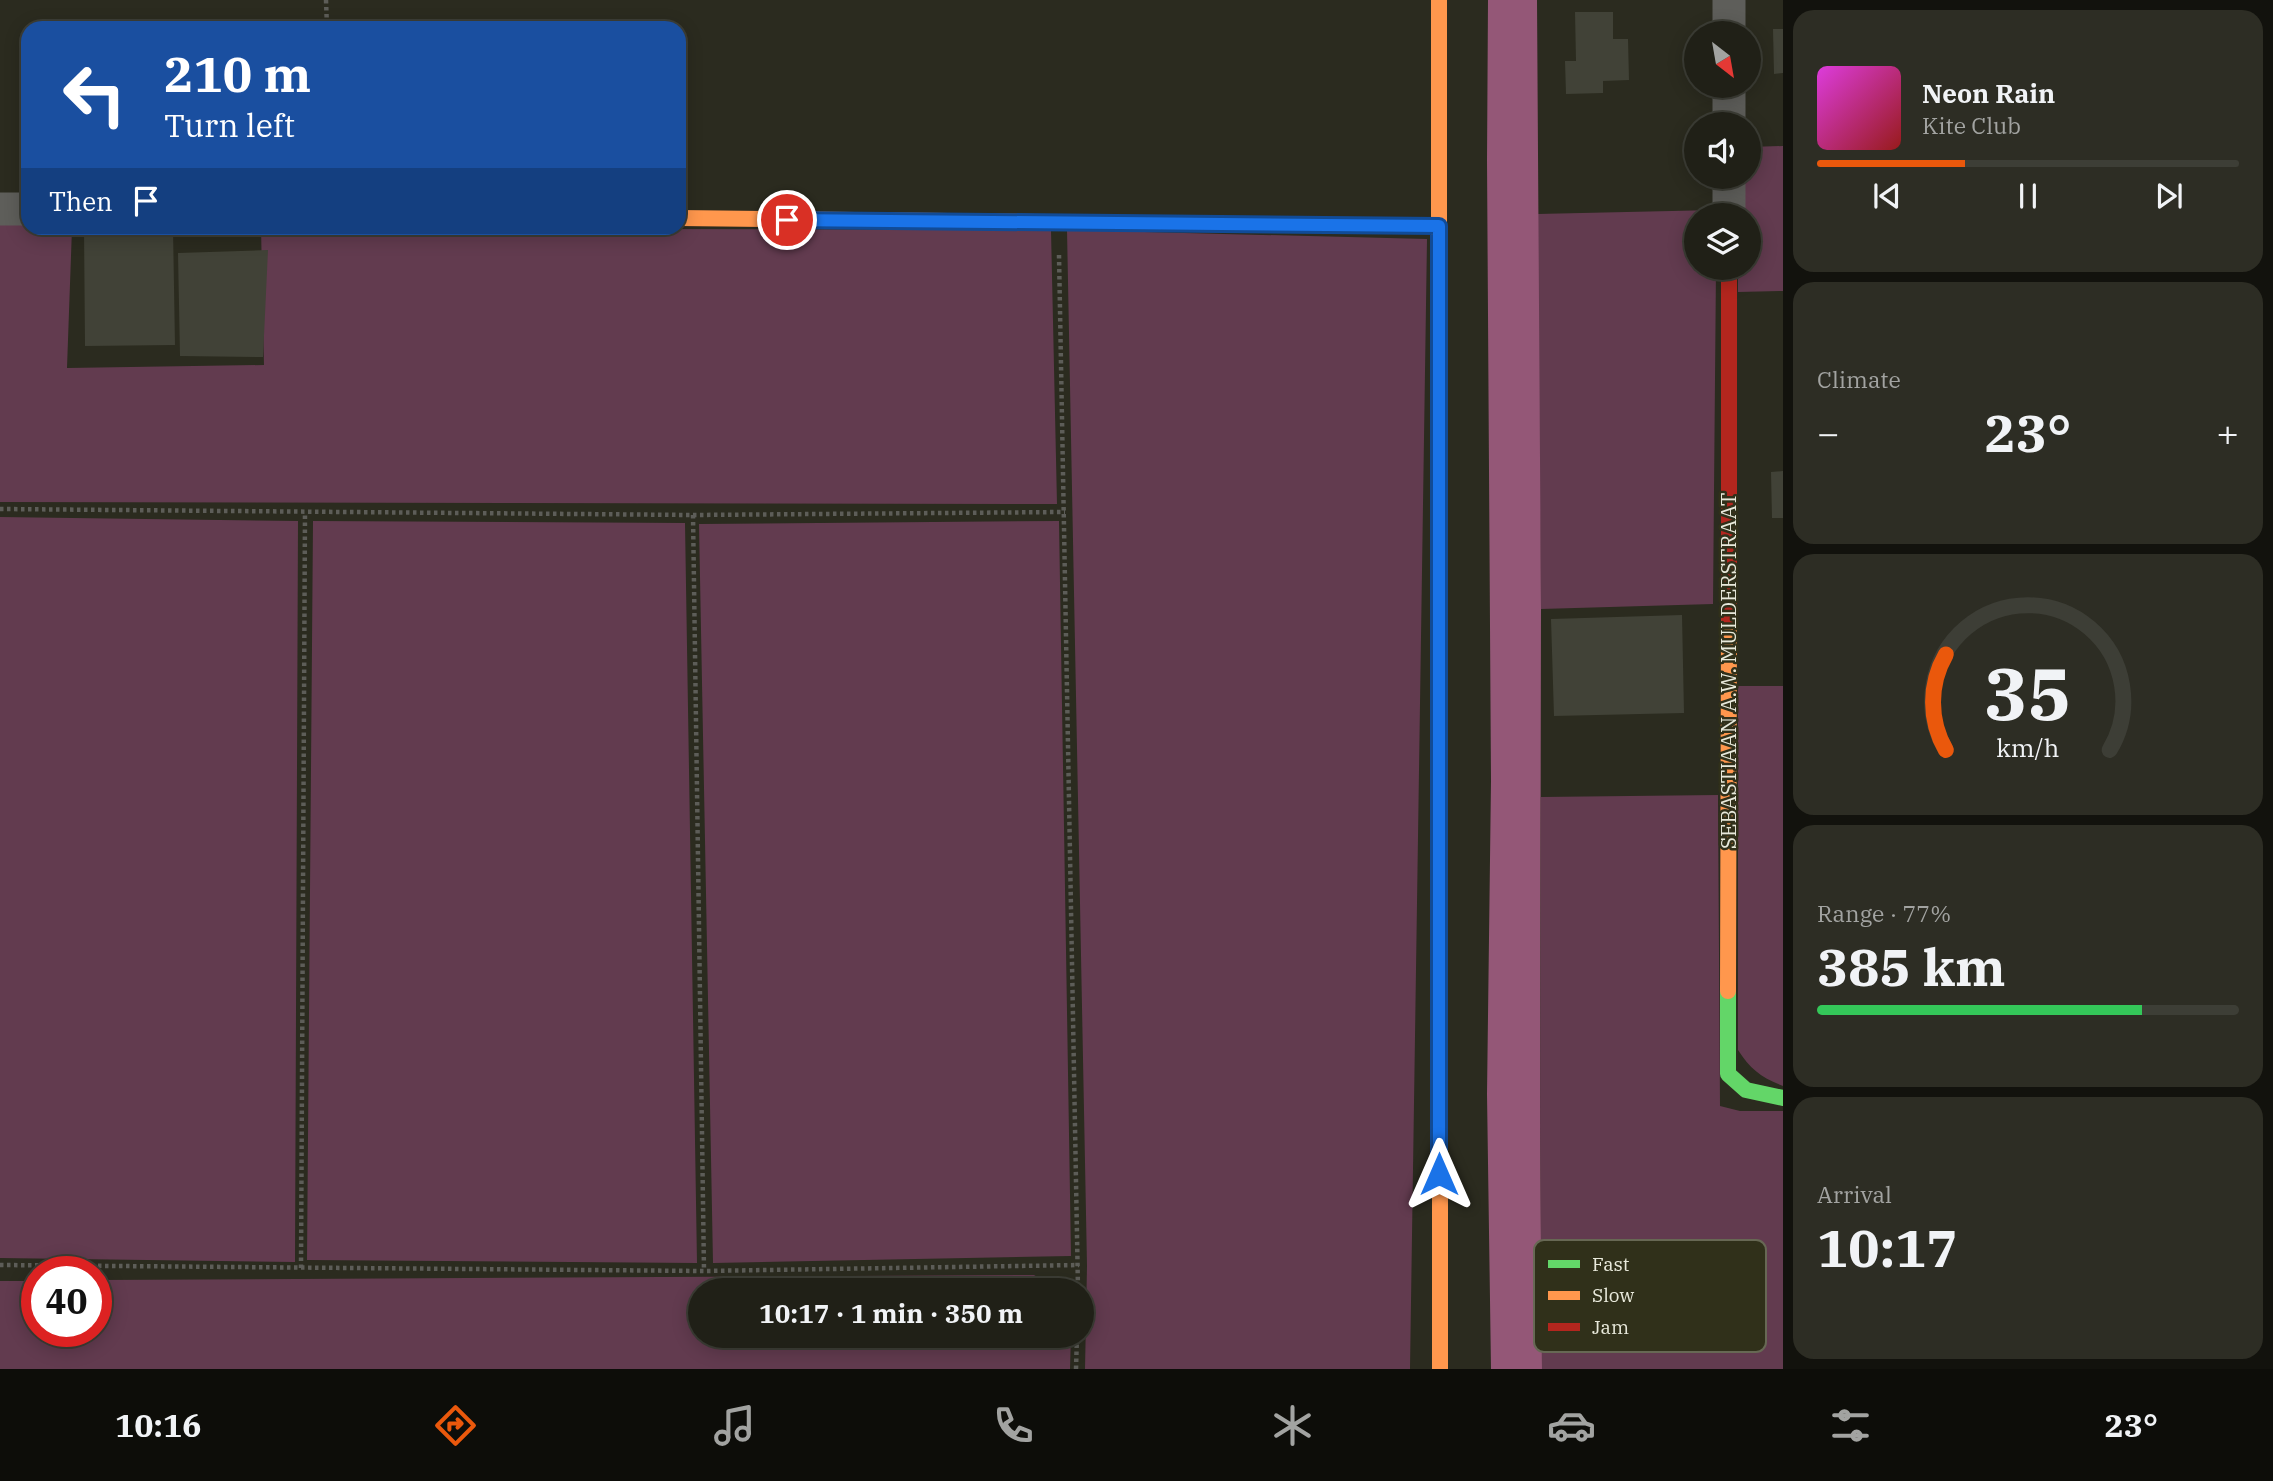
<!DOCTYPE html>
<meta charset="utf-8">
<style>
body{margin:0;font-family:"IBM Plex Serif",serif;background:#2d2d24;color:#f1f3f6;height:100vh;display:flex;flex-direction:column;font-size:26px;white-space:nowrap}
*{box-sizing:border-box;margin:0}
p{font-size:23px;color:#a2a3a1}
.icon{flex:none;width:38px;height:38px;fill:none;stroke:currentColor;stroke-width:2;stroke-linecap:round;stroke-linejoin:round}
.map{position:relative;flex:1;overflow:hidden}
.drawer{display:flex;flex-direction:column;gap:10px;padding:10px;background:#12120d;width:490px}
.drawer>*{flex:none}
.guide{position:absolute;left:21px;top:21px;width:665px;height:214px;border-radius:21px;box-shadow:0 4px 18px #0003,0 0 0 2px #3d3e36;background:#1a4fa0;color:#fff;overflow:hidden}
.needle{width:46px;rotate:149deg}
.buttons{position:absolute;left:1684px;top:21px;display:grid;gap:14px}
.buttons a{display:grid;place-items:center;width:77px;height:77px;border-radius:50%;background:#202017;box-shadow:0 4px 18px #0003,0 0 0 2px #3d3e36;font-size:35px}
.speed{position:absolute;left:21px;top:1256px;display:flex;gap:14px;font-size:35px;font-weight:700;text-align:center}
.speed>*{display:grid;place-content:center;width:91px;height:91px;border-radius:50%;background:#202017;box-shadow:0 4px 18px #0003,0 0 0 2px #3d3e36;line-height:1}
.speed .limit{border:10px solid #d22;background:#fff;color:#111}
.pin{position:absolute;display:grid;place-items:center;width:60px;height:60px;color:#fff;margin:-30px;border:4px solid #fff;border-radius:50%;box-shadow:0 2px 7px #0007}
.me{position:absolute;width:77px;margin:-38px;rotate:0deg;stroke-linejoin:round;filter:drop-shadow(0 0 5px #0008)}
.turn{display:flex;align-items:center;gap:24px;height:147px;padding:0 28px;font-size:32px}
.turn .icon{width:91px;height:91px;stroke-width:2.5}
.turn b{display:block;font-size:49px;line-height:60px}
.then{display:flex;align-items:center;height:66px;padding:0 28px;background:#0003;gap:14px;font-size:26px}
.big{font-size:52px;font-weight:700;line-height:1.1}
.drawer .tile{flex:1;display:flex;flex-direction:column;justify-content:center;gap:10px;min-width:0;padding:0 24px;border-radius:21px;background:#2d2d24}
.drawer .dial{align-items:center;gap:0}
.dial svg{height:182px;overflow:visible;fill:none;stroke:#3d3e36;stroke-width:7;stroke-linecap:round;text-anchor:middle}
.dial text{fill:#f1f3f6;stroke:none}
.song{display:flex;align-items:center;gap:21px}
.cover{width:84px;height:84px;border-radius:10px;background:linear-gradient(135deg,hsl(300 70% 55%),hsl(0 70% 35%))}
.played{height:7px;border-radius:4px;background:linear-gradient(90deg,#ea580c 35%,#3d3e36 35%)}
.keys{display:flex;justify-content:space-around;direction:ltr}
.heat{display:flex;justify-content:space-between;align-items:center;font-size:38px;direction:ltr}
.charge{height:10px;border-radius:5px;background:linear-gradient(90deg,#34c759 77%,#3d3e36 0)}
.trip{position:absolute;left:688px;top:1278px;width:406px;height:70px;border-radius:35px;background:#202017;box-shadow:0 4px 18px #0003,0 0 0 2px #3d3e36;font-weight:700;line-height:70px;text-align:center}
.tab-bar{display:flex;height:112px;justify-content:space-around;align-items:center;background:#0d0d09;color:#a2a3a1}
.tab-bar .icon{width:49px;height:49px}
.tab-bar .current{color:#ea580c}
.tab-bar b{font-size:32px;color:#f1f3f6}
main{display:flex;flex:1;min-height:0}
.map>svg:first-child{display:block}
.green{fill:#623b4f}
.water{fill:#945777}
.building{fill:#414237}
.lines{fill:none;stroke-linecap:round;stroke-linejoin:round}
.path{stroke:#5d5d58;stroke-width:4.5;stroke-dasharray:3.5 3.5;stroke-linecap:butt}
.street{stroke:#5e5e5a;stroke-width:33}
.fast{stroke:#63d668;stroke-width:16}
.slow{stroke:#ff974d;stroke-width:16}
.jam{stroke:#b3261e;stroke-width:16}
.route-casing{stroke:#114b97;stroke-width:18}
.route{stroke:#1a73e8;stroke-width:12}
.labels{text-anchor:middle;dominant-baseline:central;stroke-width:5;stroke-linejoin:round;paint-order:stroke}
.street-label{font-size:21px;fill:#e8e9db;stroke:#30301a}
.key{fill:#30301a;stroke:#676854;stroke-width:2}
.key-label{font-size:19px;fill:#e8e9db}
</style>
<main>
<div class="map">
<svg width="1783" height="1369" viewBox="0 0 1783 1369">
<rect width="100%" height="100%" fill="#2b2b1f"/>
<path class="green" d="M1783 146V291L1738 292V268H1748V215H1738V177H1748V147Z
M1716 210V215H1696V268H1716L1713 604 1541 609 1537 214Z
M0 217 28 218V228H72L67 368 264 365 261 228 1051 230 1057 504 0 502Z
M1067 230 1427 239 1410 1369H1085L1087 1266Z
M0 517 298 521 295 1262 0 1258Z
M313 521 685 523 697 1263 307 1260Z
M1059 521 1071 1256 713 1263 699 524Z
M1738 686H1783V1086C1762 1078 1750 1069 1738 1050Z
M1718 795 1720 1106 1740 1111H1783V1369H1542L1540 1128 1541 797Z
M1034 1275 1059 1290H700V1335H1071L1070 1369H0V1281H37V1332H96V1280Z"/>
<path class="water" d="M1488 0H1537L1541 609 1540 1128 1542 1369H1491L1487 1094 1491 781 1487 160Z"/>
<path class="building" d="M1575 12H1613V39H1628L1629 80 1603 81V93L1566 94 1565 61H1576Z
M1773 29H1783V73L1774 74Z
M84 228H173L175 345 85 346Z
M268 250 263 357 180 356 178 253Z
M1783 471V518H1772L1771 472Z
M1682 615 1684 713 1554 716 1551 619Z"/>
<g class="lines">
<path class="path" d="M326 0 327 28
M1059 255 1078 1290
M0 509 693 515 1065 512
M693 515 704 1271
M0 1265 704 1271 1079 1265
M301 1268 305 513
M1076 1369 1077 1335"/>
<path class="street" d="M1729 33V0
M1729 124V86
M0 209H28
M1729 215V177"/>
<path class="fast" d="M1439 595 1440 1183
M1728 991V1074L1746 1090 1783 1098"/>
<path class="slow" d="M1439 0V286
M679 218 1118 223
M1728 991 1729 619
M1440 1183V1369"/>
<path class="jam" d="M1118 223 1439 226
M1439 286V595
M1729 619V268"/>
</g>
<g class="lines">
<g class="route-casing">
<path id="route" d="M787 220 1439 226V1174"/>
</g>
<use href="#route" class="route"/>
</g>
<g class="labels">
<g class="street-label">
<text transform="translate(1728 671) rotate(-90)">SEBASTIAAN A.W. MULDERSTRAAT</text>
</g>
</g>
<rect x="1534" y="1240" width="232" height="112" rx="10" class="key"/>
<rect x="1548" y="1260" width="32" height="8" fill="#63d668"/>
<rect x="1548" y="1291" width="32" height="9" fill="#ff974d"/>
<rect x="1548" y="1323" width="32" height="8" fill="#b3261e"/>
<g class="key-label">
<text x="1592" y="1271">Fast</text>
<text x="1592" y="1302">Slow</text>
<text x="1592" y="1334">Jam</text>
</g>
</svg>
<div class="buttons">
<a><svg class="needle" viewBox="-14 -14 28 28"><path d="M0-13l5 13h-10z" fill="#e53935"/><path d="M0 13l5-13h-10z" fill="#a2a3a1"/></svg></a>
<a><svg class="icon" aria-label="sound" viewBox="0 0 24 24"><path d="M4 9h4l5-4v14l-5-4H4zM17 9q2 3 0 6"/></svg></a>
<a><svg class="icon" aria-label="layers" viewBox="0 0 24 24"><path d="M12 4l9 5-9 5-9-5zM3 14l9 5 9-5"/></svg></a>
</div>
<div class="speed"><div class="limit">40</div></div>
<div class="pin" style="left:787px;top:220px;background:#d93025"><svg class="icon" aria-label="arrive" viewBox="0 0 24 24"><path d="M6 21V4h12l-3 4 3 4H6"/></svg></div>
<svg class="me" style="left:1439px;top:1174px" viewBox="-20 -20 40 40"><path d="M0-17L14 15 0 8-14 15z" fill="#1a73e8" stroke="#fff" stroke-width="4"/></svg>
<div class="trip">10:17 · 1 min · 350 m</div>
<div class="guide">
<div class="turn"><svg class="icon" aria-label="left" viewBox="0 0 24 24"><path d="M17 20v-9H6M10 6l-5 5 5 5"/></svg><div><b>210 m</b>Turn left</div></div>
<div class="then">Then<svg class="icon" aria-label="arrive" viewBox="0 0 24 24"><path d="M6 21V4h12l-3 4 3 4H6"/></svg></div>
</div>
</div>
<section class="drawer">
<div class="tile">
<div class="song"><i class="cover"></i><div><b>Neon Rain</b><p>Kite Club</p></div></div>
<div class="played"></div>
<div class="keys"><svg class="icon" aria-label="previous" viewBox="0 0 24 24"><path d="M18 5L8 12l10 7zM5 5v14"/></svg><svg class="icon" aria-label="pause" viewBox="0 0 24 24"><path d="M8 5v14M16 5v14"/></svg><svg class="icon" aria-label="next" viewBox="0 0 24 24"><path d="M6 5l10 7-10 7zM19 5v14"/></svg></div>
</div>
<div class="tile"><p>Climate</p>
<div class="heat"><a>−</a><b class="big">23°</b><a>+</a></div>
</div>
<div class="tile dial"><svg viewBox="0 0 100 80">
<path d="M14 69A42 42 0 1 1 86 69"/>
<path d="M14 69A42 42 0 0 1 14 27" stroke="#ea580c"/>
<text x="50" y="56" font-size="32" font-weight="700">35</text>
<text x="50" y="72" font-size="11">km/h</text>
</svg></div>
<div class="tile"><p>Range · 77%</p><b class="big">385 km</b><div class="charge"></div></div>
<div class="tile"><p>Arrival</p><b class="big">10:17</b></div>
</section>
</main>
<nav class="tab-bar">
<b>10:16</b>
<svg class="icon current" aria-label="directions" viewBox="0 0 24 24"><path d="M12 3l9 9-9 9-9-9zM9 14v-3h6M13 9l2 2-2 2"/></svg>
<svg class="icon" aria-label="music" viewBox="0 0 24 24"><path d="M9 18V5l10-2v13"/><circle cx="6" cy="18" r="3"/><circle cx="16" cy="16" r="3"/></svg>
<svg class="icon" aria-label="phone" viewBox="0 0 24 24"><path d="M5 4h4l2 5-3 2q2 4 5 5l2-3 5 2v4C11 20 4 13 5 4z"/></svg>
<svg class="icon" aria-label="climate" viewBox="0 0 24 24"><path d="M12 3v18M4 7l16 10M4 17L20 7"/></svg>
<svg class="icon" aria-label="car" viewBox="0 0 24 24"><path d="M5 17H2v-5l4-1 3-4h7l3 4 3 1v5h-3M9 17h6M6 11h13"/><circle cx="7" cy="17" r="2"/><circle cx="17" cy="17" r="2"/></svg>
<svg class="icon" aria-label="filters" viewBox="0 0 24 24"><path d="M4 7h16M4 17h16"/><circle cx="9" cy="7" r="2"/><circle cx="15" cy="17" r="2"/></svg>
<b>23°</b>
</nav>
